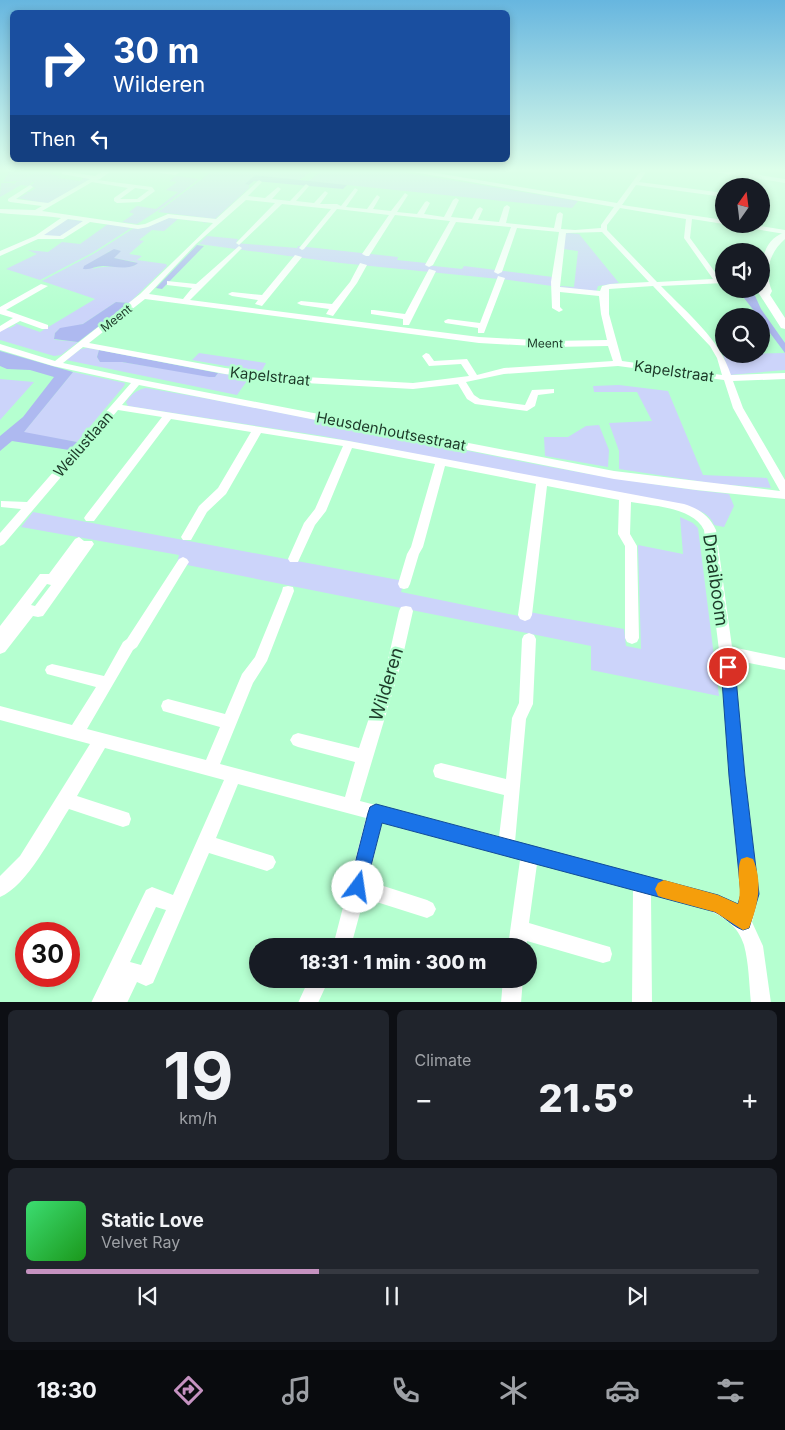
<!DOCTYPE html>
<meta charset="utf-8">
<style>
body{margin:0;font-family:Inter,sans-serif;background:#20242c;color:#f1f3f6;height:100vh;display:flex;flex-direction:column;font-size:19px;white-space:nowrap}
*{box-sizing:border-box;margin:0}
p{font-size:16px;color:#9ea1a6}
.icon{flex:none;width:28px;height:28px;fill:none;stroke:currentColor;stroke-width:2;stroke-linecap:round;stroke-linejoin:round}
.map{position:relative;height:1002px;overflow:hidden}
.details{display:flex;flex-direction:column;gap:8px;padding:8px;background:#0d0f14;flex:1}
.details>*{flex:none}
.banner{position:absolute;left:10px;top:10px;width:500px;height:152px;border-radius:8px;box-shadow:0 2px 8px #0003;background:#1a4fa0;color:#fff;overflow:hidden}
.needle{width:32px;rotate:14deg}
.tools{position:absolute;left:715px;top:178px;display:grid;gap:10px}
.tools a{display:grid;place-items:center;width:55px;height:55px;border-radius:50%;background:#171b24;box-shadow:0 2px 8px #0003;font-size:25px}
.speed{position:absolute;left:15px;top:922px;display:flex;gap:10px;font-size:25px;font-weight:700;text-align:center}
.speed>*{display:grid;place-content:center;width:65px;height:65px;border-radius:50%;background:#171b24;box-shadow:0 2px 8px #0003;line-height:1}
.speed .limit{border:8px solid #d22;background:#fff;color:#111}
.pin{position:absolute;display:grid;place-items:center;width:42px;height:42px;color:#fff;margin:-21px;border:2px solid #fff;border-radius:50%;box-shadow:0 1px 5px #0007}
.me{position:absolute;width:55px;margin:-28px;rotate:14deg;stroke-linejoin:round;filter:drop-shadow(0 0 4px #0008)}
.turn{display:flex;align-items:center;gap:18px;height:105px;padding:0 20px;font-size:22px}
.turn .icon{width:65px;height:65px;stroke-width:2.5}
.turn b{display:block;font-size:35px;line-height:42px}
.then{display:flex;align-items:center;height:48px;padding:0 20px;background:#0003;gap:10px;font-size:19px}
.big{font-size:38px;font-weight:800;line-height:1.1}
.details .widget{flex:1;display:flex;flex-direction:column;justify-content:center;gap:8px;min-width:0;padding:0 18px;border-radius:8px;background:#20242c}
.details .dial{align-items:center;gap:0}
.dial b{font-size:65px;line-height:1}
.song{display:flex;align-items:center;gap:15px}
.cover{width:60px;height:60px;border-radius:8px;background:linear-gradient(135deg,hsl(140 70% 55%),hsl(120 70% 35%))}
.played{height:5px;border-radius:2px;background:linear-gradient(90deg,#c592c0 40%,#363941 40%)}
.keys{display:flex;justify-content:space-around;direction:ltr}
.heat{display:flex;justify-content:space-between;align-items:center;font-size:28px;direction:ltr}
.details .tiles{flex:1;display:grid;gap:8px;grid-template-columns:1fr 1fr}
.widget:last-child{grid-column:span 2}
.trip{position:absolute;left:249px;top:938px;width:288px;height:50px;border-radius:25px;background:#171b24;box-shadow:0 2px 8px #0003;font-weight:800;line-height:50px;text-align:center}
.menu{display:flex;height:80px;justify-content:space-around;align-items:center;background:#090b0e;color:#9ea1a6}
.menu .icon{width:35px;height:35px}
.menu .on{color:#c592c0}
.menu b{font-size:22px;color:#f1f3f6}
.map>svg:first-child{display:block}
.green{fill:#ccd4fa;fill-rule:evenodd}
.forest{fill:#aeb9f0}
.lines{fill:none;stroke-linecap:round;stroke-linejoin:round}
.street{fill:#fff;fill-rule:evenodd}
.secondary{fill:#fff;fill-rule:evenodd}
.route{fill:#1a73e8;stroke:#114b97}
.slow{fill:#f59e0b}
.labels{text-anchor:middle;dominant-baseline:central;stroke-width:5;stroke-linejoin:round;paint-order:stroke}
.far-street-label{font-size:12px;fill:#1c3928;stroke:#b5ffd0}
.street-label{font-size:15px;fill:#1c3928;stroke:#b5ffd0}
.near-street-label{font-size:18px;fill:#1c3928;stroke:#b5ffd0}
</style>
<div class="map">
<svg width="785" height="1003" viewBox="0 0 785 1003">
<rect width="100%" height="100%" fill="#b5ffd0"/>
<path class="green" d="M11 169H39L18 181 3 182Z
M41 169H57L50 174 61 176 58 178 80 181 85 177 92 179 48 204 18 198 28 193 25 192H29L36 188 30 186 35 182H32L29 186 21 185 0 197 1 183H16L5 188Z
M215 169H315L299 180 255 175 246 185H249V188L215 219 158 212Z
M325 169H383L578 201 572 208 308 181Z
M176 176 199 179 160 209 137 224 122 222 134 214 129 212 137 206 156 209 178 192 166 190 177 182 169 181Z
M168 217 211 223 178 219 164 231 152 230 139 240 144 241 129 254 142 256 137 260 166 264 167 266 129 303 116 302 83 324 58 330 55 333 54 339 56 340 78 342 61 355 54 356 0 340V331L7 327 10 328 16 325 14 323 40 332 95 299 42 281 95 253 134 228 147 227ZM110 251 113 258 136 262 134 266C126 266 100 266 93 269L95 261Z
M65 219 83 221 61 237 44 236V234Z
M108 224 131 228 92 253 40 280 6 269 37 254 28 250 48 252 62 242 80 244Z
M568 233 579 234 619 283 598 286 596 292 560 287 561 286 574 287 578 251 563 249 565 234Z
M207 236 238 239 236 243 297 248 298 246 398 257 397 260 426 263 425 265 462 269 464 266 553 277 552 286 509 280 341 263 199 244Z
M87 348 99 350 97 357 100 362H122L215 377 218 373 249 378 237 395 66 360 81 349Z
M722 352H724V354L785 353V370L730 375Z
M199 353 266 363 261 372 192 360Z
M73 372 125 383 124 386 77 442 23 433Z
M0 379 34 382 0 420Z
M619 385 668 391 703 475 767 478 771 488 717 484 619 469V451L609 423 652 421 637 392H594L593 386Z
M146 388C341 420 533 472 729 494L734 506 724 527 714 525C709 511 692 508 679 505L323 436 128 406 126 402C132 394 136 390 146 388Z
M599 425 609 450 608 467 545 456 544 437H568L586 426Z
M33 512 404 581 401 592 529 618V612L624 629 626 646 641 649 638 545 683 554 680 517 693 523 698 528 719 696 591 670V646L177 563 179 555 21 527Z"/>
<path class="forest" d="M255 175 263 176 347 185 343 189 254 181 249 185 245 184Z
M197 245 204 246 162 289 156 288Z
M114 249 121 251 114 258 138 263C129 271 113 266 103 266 96 266 90 270 83 269L84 266Z
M737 289H752L761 309 785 343V353L761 321V316H758Z
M116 302 129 303 78 342 54 339 55 333 60 328 83 324Z
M99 350 218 373 215 377H209L122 362H100L97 357Z
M0 351 73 372 24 432 77 442 69 450 12 441 0 451V436L23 417 54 377 30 370 7 369 0 366Z"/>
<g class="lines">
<path class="street" d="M66 169H73L69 172 95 176 106 169H114L100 179 97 180 152 187 155 191 140 202 117 203 114 201V198L128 188 92 182 42 211 138 225 145 224 168 214 216 219 259 180 262 182 248 196 265 198 278 187 281 189 272 199 290 201 306 184 309 186 296 201 314 203 325 191 328 193 320 204H337L341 206 355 188 358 190 346 207 367 209 377 195 380 197 373 209 391 211 405 193 408 195 397 212 417 214 425 202 427 201 430 203 424 214 444 217 453 200 456 198 459 200 451 217 472 219 477 209 480 207 483 209 478 220 499 222 504 207 507 205 510 207 506 223 554 228 557 214 560 212 563 214 561 229 575 230 601 228V225L614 207 396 169H412L617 203 642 169H648L639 182 724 193V197L636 185 622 205 724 220V224L692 219 690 238 720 279H724V283L661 286C688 314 719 338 731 375L785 373V379L733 381 743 408 785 480V499L696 490 614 479 139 385 122 405 349 441 684 504C699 509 709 515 716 530L732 647 785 658V670L734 660 745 776 759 894 752 922 763 946 771 1003H751C749 984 749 964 744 945 733 907 683 904 651 895L652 1003H632L633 890 537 864 529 923 603 945 610 947 612 954 610 961 603 963 527 941 526 946H508L520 860 382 823 368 881 427 900 433 903 436 909 433 915 427 918 364 898 351 946H333L366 818 238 784 216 838 273 856 276 862 273 868 267 871 209 853 153 983 146 986 137 982 127 1003H91L146 890 152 887 173 895 224 780 105 748 77 796 129 813 131 819 129 825 123 827 69 809C53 834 27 886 0 897V876L20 856 90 744 0 720V706L72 725 96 687 47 674 45 670 47 666 52 664 104 676 123 642 127 639 179 559 183 557 187 559 189 562 187 565 137 647 133 650 87 729 206 760 220 727 163 711 161 706 163 701 168 699 225 714 242 674 255 657 282 591 283 587 288 586 293 587 294 591 267 661 253 683 220 764 345 797 355 762 298 747 293 745 290 740 293 735 298 733 359 748 387 664 399 611 401 607 406 606 411 607 413 611 401 664 360 801 499 837 504 795 441 779 435 777 433 771 435 765 441 763 506 779 512 718 519 703 522 639 524 635 529 633 534 635 536 639 533 704 526 719 515 842 718 895 738 906 741 894 729 776 723 682 704 530C693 507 653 506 631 502L630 534 637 546 639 638 637 642 632 644 627 642 625 638V546L618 534 619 500 547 486 532 615 530 619 525 621 520 619 518 615 536 484 445 466 423 547 419 554 410 584 408 588 404 589 400 588 398 584 407 554 411 547 435 464 352 448 326 511 315 525 298 562H290L288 559 304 523 315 509 343 446 261 433 226 494 207 512 191 540H183L181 537 199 506 218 488 251 432 171 419 94 521H86L84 518 86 515 162 417 118 410 4 544 0 546V533L21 509 1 507V501L27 502 131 383 53 366 0 350V344L55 361 140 294 213 223 169 218 148 227 138 229 90 222 63 239H38L0 256V251L35 236 61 218C40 215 21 215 0 213V209L35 210 42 206 10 202 8 201V199L30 185 33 187 32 188 16 199 48 203 90 179 62 174V172ZM135 188 149 190 137 199H120ZM246 200 275 203 237 242 236 243 239 245 282 204 331 209 300 247 299 248 302 250 304 249 337 209 389 215 362 254 366 256H369L395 215 450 221 425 265 429 267 433 265 456 222 511 227 494 272 498 274 502 272 517 228 559 232 551 282 552 308 559 312 563 310 560 307V292L599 296 601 314 607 340 552 341 479 337 190 300 242 248 239 246 196 284 167 281V285L192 288 183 299 149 294 196 244ZM620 208 686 219 684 238 713 279 657 282 607 230V225ZM68 219 83 221 60 236 44 235ZM602 232 649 282 610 284 602 286 600 291 560 287 566 233ZM653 286 710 346 717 358 722 375 622 361 609 314V289ZM145 299 479 343 552 347 608 346 613 361 504 368 477 375 467 359 434 361 429 354 426 353 422 356 429 366 461 364 469 376 413 383 287 376 225 368 89 343ZM83 347 225 374 287 382 413 389 458 384 467 399 475 404 527 411 535 406 538 395 554 393V389L532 390 525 405 480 399 474 395 466 382 504 374 618 366 724 380 733 408 780 491 614 471 137 379 63 363ZM156 907 166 910 141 965 130 962Z
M160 169 174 171 185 169 175 175 160 173Z
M733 224H747L785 230V234L736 226Z
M295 255 302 257 262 306 255 304 258 300 232 296 228 294 232 292 262 295Z
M360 263 367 265 357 283 333 316 326 314 329 309 301 305 297 303 301 301 332 304 350 282Z
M429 269 436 271 409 325H403V319L371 314V310H374L405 314Z
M498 276 505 278 484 333H478V328L445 323 444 321 448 319 480 323Z
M41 284 48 286 6 310 48 325V329H42L20 321 0 332V326L13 318 0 314V307Z
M79 537 84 541H92L94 544 92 547 43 616 38 617 33 616 5 652 0 654V626L40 574H49L75 539ZM47 584 51 585 35 606 31 605Z
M309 979H329L318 1003H298Z
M503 979H523L521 1003H501Z"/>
<path class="secondary" d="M697 169H719L785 179V183Z
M785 232V239C769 253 764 272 772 291L770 295 785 318V329L781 328 756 289H761C761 267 760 241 785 232Z"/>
</g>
<linearGradient id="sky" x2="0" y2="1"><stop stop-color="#67b6df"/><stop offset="0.55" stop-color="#deffea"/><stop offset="1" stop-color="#deffea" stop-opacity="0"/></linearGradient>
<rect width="785" height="310" fill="url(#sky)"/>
<path class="route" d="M728 661 733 663 735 667 745 776 759 894 749 928 743 930C732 926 725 917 715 912L382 823 364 893 358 896 351 893 349 887 368 813 370 807 376 804 718 895 738 904 741 894 729 776 721 667 723 663Z"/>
<path class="slow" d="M747 857 753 859C763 882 758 906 749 928L743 930 715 912 664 898 658 896 655 889 658 883 664 880 718 895 738 904C743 889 735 873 741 859Z"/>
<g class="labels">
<g class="far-street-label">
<text transform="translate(116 318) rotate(-38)">Meent</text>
<text transform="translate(545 343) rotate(1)">Meent</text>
</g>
<g class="street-label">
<text transform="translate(674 371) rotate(8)">Kapelstraat</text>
<text transform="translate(270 376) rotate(6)">Kapelstraat</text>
<text transform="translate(391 431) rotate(11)">Heusdenhoutsestraat</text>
<text transform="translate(83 444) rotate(-49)">Weilustlaan</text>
</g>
<g class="near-street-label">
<text transform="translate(716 580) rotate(82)">Draaiboom</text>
<text transform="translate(386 684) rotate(-73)">Wilderen</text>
</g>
</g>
</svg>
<div class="tools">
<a><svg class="needle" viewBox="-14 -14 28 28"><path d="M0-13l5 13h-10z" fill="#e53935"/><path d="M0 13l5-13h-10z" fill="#9ea1a6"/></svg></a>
<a><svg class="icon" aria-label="sound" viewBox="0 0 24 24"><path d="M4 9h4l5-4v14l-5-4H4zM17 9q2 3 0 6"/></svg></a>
<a><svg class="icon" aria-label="search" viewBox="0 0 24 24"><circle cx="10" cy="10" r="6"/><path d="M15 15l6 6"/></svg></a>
</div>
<div class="speed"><div class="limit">30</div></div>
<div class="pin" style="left:728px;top:667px;background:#d93025"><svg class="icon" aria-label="arrive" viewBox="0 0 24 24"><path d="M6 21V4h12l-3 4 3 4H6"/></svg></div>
<svg class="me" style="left:358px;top:887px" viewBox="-20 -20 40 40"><circle r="19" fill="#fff"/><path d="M0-13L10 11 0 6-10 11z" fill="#1a73e8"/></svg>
<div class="trip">18:31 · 1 min · 300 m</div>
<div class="banner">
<div class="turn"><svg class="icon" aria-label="right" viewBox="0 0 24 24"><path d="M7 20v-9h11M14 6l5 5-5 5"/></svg><div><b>30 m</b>Wilderen</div></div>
<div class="then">Then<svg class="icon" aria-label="left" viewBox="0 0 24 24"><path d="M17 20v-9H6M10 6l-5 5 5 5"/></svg></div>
</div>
</div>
<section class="details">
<div class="tiles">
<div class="widget dial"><b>19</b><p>km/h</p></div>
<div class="widget"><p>Climate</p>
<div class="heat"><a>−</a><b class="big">21.5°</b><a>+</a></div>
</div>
<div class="widget">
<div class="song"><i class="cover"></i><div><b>Static Love</b><p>Velvet Ray</p></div></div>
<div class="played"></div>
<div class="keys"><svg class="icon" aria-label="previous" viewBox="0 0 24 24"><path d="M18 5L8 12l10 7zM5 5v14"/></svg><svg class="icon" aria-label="pause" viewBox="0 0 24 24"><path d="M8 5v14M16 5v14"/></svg><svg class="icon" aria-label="next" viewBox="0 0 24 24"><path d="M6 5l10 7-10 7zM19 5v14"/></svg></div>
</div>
</div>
</section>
<nav class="menu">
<b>18:30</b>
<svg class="icon on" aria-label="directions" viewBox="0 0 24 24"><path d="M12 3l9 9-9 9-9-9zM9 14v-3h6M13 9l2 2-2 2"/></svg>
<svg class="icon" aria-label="music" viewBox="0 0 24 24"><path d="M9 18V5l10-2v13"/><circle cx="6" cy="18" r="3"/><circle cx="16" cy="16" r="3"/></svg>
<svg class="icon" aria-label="phone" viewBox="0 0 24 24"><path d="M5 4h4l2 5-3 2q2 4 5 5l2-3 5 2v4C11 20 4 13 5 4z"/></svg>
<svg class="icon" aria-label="climate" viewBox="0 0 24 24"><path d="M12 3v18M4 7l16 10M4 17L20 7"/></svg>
<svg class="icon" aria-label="car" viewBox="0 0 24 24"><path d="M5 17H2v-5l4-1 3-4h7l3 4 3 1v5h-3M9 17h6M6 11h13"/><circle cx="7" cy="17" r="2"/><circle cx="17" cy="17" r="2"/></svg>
<svg class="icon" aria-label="filters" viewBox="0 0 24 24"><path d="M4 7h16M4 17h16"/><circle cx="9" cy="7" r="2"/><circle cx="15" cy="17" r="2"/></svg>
</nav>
